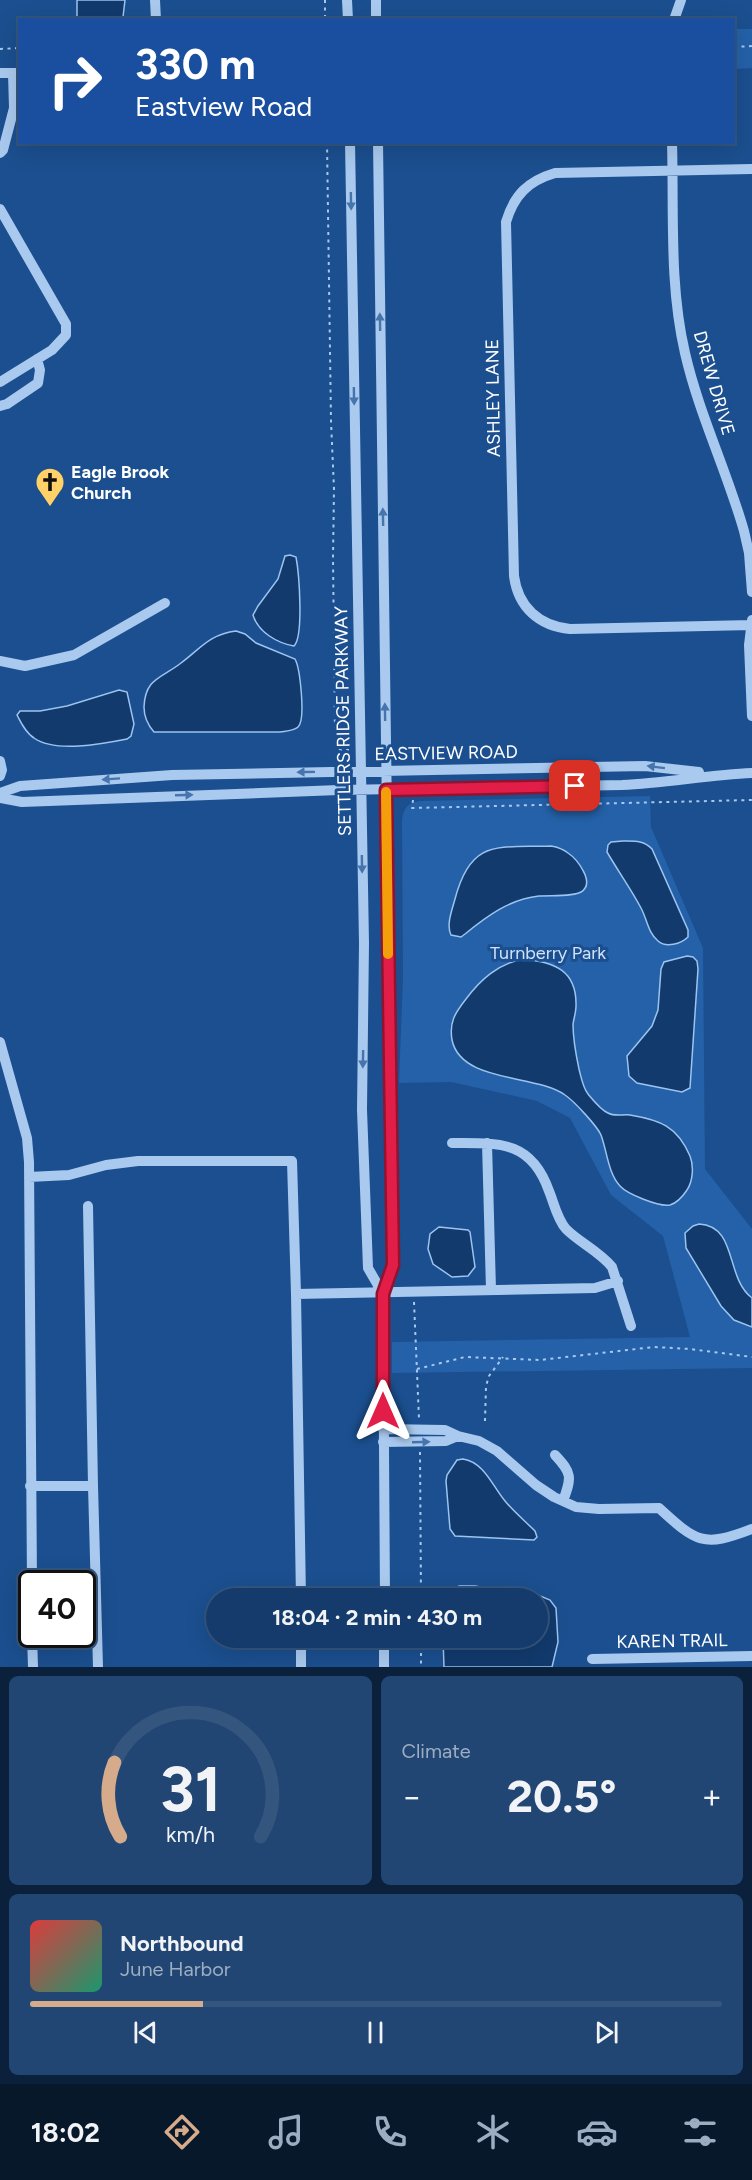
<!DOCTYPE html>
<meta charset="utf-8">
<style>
body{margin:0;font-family:Figtree,sans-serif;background:#214673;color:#f1f3f6;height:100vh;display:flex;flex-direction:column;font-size:22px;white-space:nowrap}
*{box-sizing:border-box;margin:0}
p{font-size:20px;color:#9dadc1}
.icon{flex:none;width:33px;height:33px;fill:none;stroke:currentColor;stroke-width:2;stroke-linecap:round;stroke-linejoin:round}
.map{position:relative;height:1667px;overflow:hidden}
.sheet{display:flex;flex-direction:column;gap:9px;padding:9px;background:#0b203b;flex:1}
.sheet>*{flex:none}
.top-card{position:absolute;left:18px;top:18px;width:717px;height:126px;border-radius:0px;box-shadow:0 6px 24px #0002,0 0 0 2px #33557e;background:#1a4fa0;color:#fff;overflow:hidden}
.speed{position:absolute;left:18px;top:1570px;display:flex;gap:12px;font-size:30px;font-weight:700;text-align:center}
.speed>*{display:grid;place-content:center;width:78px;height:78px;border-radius:50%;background:#143b6b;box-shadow:0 6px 24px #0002,0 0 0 2px #33557e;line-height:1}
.speed .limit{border:3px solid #111;border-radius:9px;background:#fff;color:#111}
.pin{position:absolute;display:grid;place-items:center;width:51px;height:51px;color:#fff;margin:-26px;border-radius:12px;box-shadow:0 3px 9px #0006}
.me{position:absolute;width:66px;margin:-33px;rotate:0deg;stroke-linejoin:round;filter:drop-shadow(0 0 4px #0008)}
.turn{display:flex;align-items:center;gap:21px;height:126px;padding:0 18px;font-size:27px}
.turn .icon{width:78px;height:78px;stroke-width:2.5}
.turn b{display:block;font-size:42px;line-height:51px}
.big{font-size:45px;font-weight:700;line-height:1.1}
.sheet .tile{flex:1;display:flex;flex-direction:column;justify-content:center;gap:9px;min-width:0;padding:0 21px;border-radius:9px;background:#214673}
.sheet .dial{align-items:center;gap:0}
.dial svg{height:156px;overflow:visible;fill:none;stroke:#33557e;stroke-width:7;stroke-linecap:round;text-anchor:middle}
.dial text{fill:#f1f3f6;stroke:none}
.song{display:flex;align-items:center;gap:18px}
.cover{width:72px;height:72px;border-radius:9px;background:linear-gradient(135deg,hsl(0 70% 55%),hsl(160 70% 35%))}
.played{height:6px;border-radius:3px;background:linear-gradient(90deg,#d6ab8b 25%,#33557e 25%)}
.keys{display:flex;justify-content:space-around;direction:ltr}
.heat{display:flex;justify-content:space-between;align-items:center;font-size:33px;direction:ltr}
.sheet .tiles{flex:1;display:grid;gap:9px;grid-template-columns:1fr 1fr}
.tile:last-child{grid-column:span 2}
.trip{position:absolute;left:206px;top:1588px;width:342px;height:60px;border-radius:30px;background:#143b6b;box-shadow:0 6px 24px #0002,0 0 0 2px #33557e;font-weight:700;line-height:60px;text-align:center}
.menu{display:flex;height:96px;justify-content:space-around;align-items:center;background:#08182b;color:#9dadc1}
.menu .icon{width:42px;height:42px}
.menu .active{color:#d6ab8b}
.menu b{font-size:27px;color:#f1f3f6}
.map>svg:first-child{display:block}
.green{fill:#2461a8}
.water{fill:#123a6d;stroke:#9cc4f0;stroke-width:1.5}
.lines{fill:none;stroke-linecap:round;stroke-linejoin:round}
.path{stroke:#a9c9ee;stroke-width:2;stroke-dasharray:3 4.5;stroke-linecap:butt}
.minor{stroke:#a9c9ee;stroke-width:10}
.oneway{fill:#4674ac}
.route-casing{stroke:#92132f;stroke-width:15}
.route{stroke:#e11d48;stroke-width:10}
.slow{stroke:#f59e0b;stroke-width:10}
.labels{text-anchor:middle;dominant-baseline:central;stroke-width:6;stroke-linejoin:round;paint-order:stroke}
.street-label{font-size:18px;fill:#fff;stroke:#1b4f8f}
.poi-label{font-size:18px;font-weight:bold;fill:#fff;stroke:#1b4f8f;text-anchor:start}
.park-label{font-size:18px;fill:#cfe3fa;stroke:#1b4f8f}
</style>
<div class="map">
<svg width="752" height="1667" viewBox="0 0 752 1667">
<rect width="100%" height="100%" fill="#1b4f8f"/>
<path class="green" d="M734 29H752V68L734 69Z
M650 796 651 827 703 948 705 1169 752 1229V1368L392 1373V1342L690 1337 663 1236 611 1195 570 1118 537 1101 451 1082 399 1083 403 978 402 821C403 809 407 803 420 801Z"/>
<path class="water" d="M77 0H125L123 17 121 20 79 19 77 17Z
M290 555 296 557C299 573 304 636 294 646 277 643 258 632 253 615L258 606 278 579 285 556Z
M236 631 245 634 256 643 295 659C300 668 306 720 298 727 294 731 286 731 280 732H154C147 724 144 717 144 707 145 678 162 678 181 663 200 649 210 634 236 631Z
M119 690 127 692 134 724 131 736 127 739C102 744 55 753 34 738 26 733 21 723 17 715L20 711H40L67 706Z
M623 841C634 841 644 840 652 849L688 930V937C681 944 666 948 658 941 648 933 647 919 641 908 631 889 618 871 607 852L608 845 611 842Z
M551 846C557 847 563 849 568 853 577 859 596 883 581 892 573 897 550 895 539 896 510 899 487 916 465 934L461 937 451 935C446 925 452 910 455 899 471 838 498 848 551 846Z
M687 956 693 957 697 961 698 969 690 1088 682 1092 637 1083 629 1076 627 1056 652 1026 658 1010 661 969 664 962Z
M523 959C554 962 577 970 576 1006 576 1012 574 1018 573 1024 573 1039 576 1055 579 1069 581 1077 583 1088 588 1094 593 1100 601 1110 608 1113 615 1117 623 1114 630 1115 660 1120 677 1126 690 1156 694 1166 693 1181 687 1190 683 1196 677 1203 670 1205 659 1207 627 1194 620 1186 608 1173 607 1151 601 1135 597 1126 574 1101 565 1095 536 1074 461 1083 452 1040 449 1022 455 1013 466 999 481 979 498 964 523 959Z
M699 1224C738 1226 725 1278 752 1298V1327L734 1320 721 1306 686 1248 685 1233 693 1226Z
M439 1227 468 1230 470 1232 475 1267 468 1276 452 1277 433 1264 428 1249 430 1234Z
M463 1459C484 1462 493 1487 505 1501 514 1512 525 1521 535 1531L537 1537 534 1540 455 1536 450 1529 446 1481 447 1475 457 1460Z
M459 1586H475L507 1592H531L550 1600 556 1608 558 1642 552 1667H444L443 1638H537V1599H448L450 1593Z"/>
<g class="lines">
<path class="path" d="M325 0V20
M734 47 752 46
M0 49 20 48
M327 142 331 421 334 489 333 558 335 734 340 750H349
M396 749 409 748 413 759
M413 800 412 808 752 800
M414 1302 419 1419
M417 1369 465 1357 540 1360 654 1347 690 1349 752 1357
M485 1421 486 1386 489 1376 503 1357
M420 1452 421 1599
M421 1638V1667"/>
<path class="minor" d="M155 0 156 20
M347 0 348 20
M376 0V20
M674 20 681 0
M0 73H20
M350 142 364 943 362 1110 368 1268 383 1294
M378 142 393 1265 383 1294 385 1599
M672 142C674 212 669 285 685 353 699 414 727 471 744 531L749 553 752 592
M0 153 3 150 14 108 13 73
M752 169 555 173C528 181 514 195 506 222L514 576C518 607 539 626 570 629L752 625
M0 209 66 324V335L52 350 0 382
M0 406 7 404 38 383 40 370 37 359
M752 620 749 645 752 716
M0 661 25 666 74 655 165 603
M0 761 2 770 0 776
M0 793 20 786 172 775 645 766 699 772
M0 798 22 802 339 790 622 785C666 783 708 775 752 773
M0 1042 27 1138 29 1162 32 1584
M452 1143C499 1143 531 1140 549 1191 554 1203 557 1219 566 1229 580 1243 599 1251 612 1267L631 1326
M487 1143 491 1290
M29 1177 69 1175 106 1165 138 1161H292L296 1294 595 1288 618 1281
M88 1206 93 1486
M296 1294 301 1599
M383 1429 445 1430 458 1436 479 1441 497 1451 536 1485 554 1497 576 1507 599 1509 659 1508C696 1542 703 1548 752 1529
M383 1442 446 1441 458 1436
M555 1455C572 1473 572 1477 563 1501
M30 1486H93L98 1667
M32 1635 33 1667
M301 1638V1667
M592 1659 752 1656
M384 1667V1638"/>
</g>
<defs><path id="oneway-solid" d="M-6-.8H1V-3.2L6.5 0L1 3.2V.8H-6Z" transform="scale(1.5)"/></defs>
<g class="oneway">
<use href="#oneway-solid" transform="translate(351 201) rotate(89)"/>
<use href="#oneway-solid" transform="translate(380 322) rotate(-91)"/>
<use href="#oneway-solid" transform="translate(354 396) rotate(89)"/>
<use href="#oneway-solid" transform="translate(383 517) rotate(-91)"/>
<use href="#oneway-solid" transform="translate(385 712) rotate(-91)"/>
<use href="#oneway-solid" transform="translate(656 767) rotate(-173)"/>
<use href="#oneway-solid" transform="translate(306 772) rotate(179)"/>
<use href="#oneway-solid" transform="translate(111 779) rotate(176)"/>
<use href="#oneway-solid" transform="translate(184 795) rotate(-2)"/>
<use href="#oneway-solid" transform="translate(362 864) rotate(89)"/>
<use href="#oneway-solid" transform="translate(363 1059) rotate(91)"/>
<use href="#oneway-solid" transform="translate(421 1442) rotate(-2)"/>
</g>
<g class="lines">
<g class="route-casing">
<path id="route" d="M383 1411V1294L393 1265 386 790 575 786"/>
</g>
<use href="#route" class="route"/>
<path class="slow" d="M386 792 388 954"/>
</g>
<defs>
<g id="church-pin" transform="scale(1.5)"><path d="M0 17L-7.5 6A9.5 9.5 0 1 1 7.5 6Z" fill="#ffd166" stroke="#1b4f8f"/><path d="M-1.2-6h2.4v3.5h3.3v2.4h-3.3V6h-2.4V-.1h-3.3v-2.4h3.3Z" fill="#111"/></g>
</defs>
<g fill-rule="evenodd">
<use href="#church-pin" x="50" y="482"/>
</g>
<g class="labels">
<g class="street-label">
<text transform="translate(714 383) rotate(74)">DREW DRIVE</text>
<text transform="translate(493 398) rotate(-91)">ASHLEY LANE</text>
<text transform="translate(343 721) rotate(-91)">SETTLERS RIDGE PARKWAY</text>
<text transform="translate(446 753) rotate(-1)">EASTVIEW ROAD</text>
<text transform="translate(672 1641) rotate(-1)">KAREN TRAIL</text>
</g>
<g class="poi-label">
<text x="71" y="472">Eagle Brook<tspan x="71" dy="21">Church</tspan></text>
</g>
<g class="park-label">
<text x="548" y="953">Turnberry Park</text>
</g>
</g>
</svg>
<div class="speed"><div class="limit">40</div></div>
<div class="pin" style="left:575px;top:786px;background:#d93025"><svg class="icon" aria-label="arrive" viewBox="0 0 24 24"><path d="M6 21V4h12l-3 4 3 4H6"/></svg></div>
<svg class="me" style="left:383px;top:1411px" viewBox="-20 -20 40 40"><path d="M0-17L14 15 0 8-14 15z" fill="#e11d48" stroke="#fff" stroke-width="4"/></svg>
<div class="trip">18:04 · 2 min · 430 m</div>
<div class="top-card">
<div class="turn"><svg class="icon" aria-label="right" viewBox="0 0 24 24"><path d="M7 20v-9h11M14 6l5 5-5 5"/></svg><div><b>330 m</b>Eastview Road</div></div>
</div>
</div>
<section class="sheet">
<div class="tiles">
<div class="tile dial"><svg viewBox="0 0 100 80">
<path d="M14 69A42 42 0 1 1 86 69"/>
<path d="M14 69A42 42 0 0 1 11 31" stroke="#d6ab8b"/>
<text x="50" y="56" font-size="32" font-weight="700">31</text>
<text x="50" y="72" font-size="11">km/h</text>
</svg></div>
<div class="tile"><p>Climate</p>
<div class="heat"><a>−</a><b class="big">20.5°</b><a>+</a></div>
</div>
<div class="tile">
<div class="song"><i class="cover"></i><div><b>Northbound</b><p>June Harbor</p></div></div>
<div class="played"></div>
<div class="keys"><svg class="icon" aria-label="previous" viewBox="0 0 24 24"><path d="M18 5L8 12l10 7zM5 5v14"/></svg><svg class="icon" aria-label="pause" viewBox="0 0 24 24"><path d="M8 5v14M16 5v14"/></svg><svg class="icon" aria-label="next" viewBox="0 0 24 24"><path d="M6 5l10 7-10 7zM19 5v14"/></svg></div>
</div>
</div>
</section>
<nav class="menu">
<b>18:02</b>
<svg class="icon active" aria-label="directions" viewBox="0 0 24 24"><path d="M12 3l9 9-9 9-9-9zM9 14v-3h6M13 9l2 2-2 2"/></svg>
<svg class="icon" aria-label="music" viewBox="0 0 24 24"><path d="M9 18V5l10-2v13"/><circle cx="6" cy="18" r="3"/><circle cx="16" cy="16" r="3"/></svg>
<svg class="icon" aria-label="phone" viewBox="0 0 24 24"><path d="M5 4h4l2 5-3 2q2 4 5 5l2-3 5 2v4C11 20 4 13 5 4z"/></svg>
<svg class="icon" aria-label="climate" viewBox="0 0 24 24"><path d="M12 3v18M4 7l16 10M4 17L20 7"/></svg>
<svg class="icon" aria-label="car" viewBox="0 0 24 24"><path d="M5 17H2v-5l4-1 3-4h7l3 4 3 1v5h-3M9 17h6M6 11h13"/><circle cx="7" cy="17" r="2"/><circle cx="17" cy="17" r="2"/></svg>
<svg class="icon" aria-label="filters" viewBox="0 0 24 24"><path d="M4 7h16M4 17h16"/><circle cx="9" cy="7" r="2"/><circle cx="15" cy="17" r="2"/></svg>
</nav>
